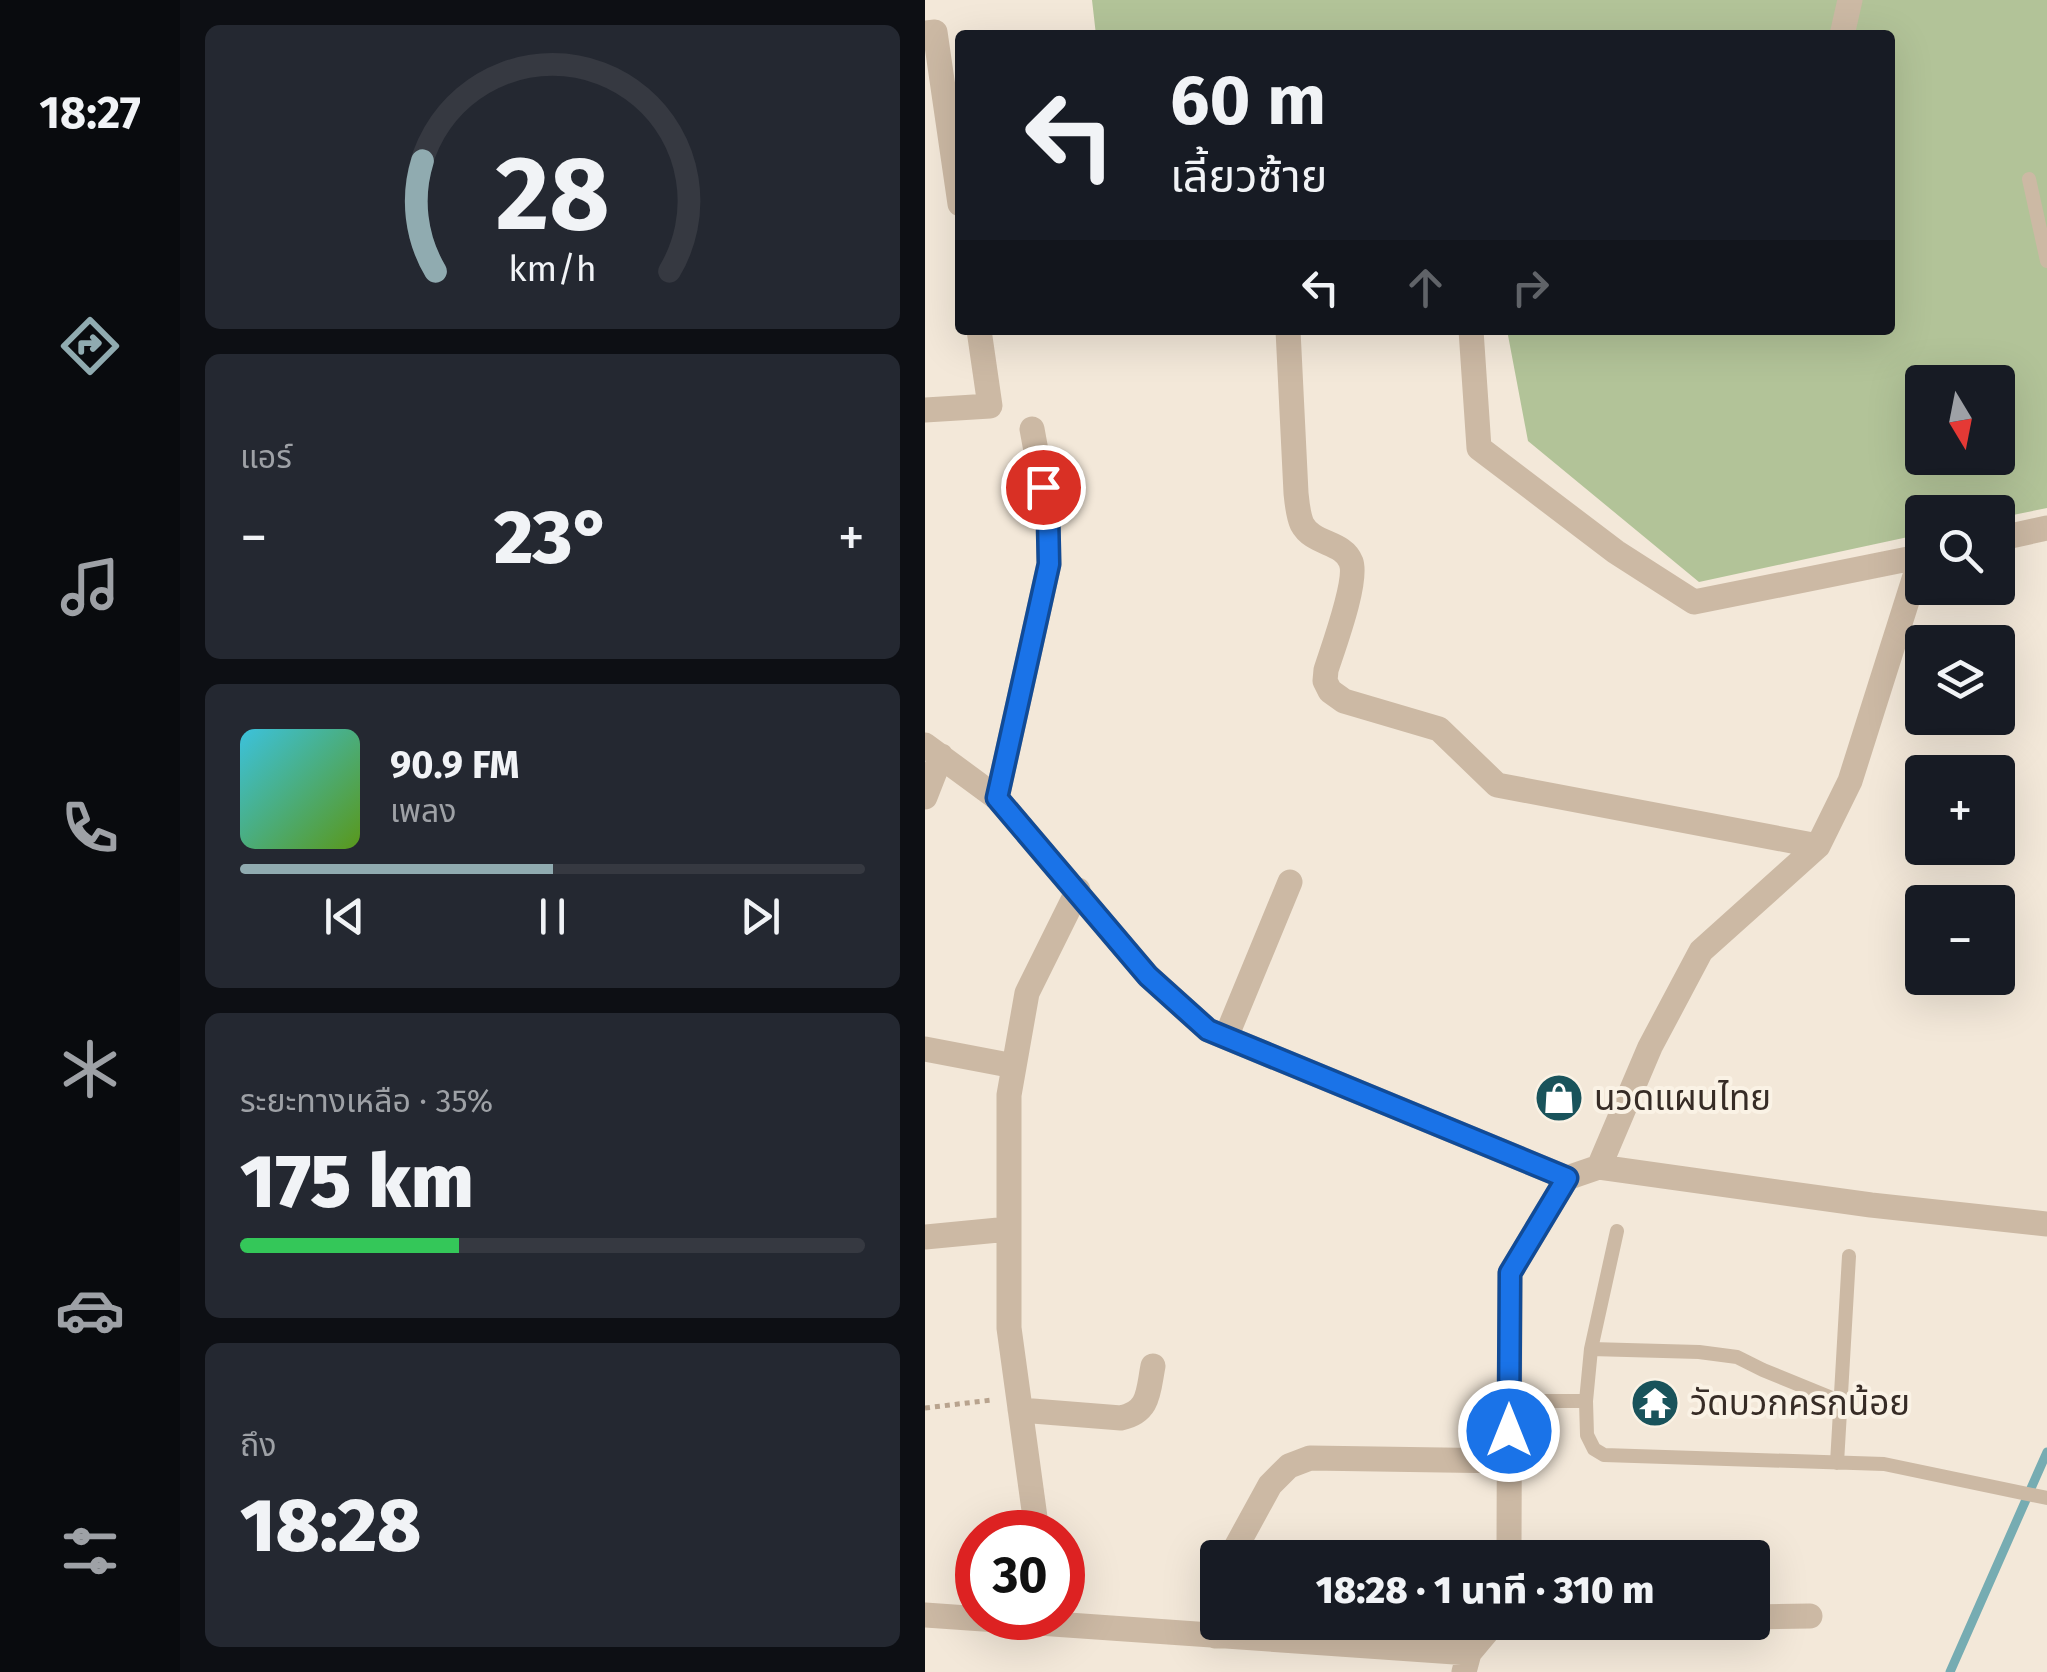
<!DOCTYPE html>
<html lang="th">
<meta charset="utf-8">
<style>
body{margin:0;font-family:"Fira Sans","Noto Sans Thai",sans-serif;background:#242831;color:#f1f3f6;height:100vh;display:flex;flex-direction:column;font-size:38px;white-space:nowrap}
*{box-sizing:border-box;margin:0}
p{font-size:32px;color:#9ea1a6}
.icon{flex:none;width:55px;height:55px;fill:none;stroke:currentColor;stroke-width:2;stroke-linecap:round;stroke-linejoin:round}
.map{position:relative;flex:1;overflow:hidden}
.sheet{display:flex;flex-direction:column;gap:25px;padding:25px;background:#0d0f14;width:745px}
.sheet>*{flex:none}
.top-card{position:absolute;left:30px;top:30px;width:940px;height:305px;border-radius:10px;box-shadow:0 10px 40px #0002;background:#171b24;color:#f1f3f6;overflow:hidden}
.needle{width:65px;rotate:170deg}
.buttons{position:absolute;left:980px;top:365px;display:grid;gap:20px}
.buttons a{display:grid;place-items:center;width:110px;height:110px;border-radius:10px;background:#171b24;box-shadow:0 10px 40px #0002;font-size:50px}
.speed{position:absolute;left:30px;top:1510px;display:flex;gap:20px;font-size:50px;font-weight:700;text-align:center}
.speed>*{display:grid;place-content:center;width:130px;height:130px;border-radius:50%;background:#171b24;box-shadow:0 10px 40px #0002;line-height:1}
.speed .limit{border:15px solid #d22;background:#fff;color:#111}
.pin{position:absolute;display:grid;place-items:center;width:85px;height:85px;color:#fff;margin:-42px;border:5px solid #fff;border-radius:50%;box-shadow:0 2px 10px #0007}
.me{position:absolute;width:110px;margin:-55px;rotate:0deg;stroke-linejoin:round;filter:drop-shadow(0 0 8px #0008)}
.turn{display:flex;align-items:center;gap:35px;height:210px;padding:0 50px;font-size:45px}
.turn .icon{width:130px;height:130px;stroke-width:2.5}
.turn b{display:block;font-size:70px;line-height:85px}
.lanes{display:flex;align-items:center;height:95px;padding:0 50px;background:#0003;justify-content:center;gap:50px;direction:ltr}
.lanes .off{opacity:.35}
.big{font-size:75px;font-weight:800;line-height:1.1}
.sheet .card{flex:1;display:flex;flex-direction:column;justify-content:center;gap:15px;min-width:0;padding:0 35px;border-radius:15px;background:#242831}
.sheet .dial{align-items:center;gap:0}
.dial svg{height:260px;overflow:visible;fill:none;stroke:#363941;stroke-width:7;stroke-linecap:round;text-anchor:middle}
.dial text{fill:#f1f3f6;stroke:none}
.song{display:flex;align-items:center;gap:30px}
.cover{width:120px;height:120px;border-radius:15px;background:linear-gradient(135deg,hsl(190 70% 55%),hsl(90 70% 35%))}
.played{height:10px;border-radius:5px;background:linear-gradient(90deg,#90abb0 50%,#363941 50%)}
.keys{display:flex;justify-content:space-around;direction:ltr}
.heat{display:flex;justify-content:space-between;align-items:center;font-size:55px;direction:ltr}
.charge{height:15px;border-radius:8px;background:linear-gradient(90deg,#34c759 35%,#363941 0)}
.trip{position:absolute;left:275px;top:1540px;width:570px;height:100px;border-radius:10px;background:#171b24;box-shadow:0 10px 40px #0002;font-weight:800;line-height:100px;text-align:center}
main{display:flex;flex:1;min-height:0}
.tab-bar{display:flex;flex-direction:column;width:180px;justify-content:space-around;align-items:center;background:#090b0e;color:#9ea1a6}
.tab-bar .icon{width:70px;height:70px}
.tab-bar .current{color:#90abb0}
.tab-bar b{font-size:45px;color:#f1f3f6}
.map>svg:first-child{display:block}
.green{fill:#b2c398;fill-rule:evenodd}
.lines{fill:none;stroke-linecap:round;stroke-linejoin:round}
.stream{stroke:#76acb2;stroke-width:9}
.path{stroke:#b8a38e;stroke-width:5;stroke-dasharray:5 5;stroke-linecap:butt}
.service{stroke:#ccb9a4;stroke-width:14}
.minor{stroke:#ccb9a4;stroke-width:25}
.route-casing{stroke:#114b97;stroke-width:25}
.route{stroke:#1a73e8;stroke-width:18}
.labels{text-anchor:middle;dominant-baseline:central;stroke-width:8;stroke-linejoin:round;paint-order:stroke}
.poi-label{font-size:35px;fill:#372c26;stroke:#faf2e5;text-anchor:start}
</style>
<main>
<nav class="tab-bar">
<b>18:27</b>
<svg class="icon current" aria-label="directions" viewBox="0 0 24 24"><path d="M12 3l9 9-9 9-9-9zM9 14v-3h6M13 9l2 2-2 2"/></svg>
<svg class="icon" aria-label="music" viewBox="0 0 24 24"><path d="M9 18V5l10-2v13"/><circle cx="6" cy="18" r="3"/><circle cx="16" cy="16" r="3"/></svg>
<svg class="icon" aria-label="phone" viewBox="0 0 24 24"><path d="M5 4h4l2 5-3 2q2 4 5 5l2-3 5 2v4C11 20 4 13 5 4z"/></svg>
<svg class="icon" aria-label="climate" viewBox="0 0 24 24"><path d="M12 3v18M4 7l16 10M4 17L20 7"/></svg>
<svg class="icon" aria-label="car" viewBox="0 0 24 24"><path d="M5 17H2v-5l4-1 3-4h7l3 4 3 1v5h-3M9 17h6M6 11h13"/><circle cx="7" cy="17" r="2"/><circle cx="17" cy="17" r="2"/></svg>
<svg class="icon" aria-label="filters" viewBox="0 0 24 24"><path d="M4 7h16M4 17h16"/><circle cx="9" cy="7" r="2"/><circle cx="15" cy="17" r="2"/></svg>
</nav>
<section class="sheet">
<div class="card dial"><svg viewBox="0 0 100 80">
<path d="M14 69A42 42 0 1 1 86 69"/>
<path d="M14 69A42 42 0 0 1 10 35" stroke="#90abb0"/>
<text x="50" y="56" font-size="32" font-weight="700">28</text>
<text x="50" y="72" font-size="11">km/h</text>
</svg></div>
<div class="card"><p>แอร์</p>
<div class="heat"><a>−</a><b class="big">23°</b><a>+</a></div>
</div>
<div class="card">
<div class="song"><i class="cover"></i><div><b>90.9 FM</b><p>เพลง</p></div></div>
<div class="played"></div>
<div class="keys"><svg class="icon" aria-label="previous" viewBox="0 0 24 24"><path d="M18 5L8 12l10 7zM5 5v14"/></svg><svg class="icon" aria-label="pause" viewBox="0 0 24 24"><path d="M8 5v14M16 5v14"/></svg><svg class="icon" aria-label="next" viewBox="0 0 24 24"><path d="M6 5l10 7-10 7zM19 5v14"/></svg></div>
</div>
<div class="card"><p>ระยะทางเหลือ · 35%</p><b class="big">175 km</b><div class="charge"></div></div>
<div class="card"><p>ถึง</p><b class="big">18:28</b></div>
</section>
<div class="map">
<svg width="1122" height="1672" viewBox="0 0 1122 1672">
<rect width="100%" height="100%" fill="#f3e8d9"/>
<path class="green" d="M167 0H1122V508L1073 518 1072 512H998L997 534 774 582 603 441 582 330H965V35H171ZM998 382H1072V458H998Z"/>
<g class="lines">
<path class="stream" d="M1025 1672 1122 1452"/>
<path class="path" d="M0 1408 67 1400"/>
<path class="service" d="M1104 179 1122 261
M692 1231 666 1349 661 1401 662 1435 669 1449 679 1455 959 1464 1122 1498
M666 1349 774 1352 812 1357 838 1370 914 1401
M584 1401H661
M912 1463 924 1256"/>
<path class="minor" d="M0 33 10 32 35 204
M917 35 925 0
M363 330 371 493C372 503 373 515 377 524 388 545 418 541 426 562 433 581 408 648 401 670L400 681 405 691 419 701 514 729 572 785 893 846
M546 330 554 448 691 552 769 602 998 556
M0 410 65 406 54 330
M1072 539 1122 528
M0 745 72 798 223 976 283 1030 642 1178
M0 797 16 756
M72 798 124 564 123 516 107 429
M301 1037 365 882
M0 1049 89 1066
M674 1167 725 1047 776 951 893 846 925 781 996 557
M0 1237 84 1229
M95 1410 196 1418C225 1412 223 1391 228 1366
M112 1532 84 1328V1095L102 993 153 890
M305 1558 345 1485 364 1466 385 1458 584 1461
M582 1558 584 1546 585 1273 642 1178 674 1167 946 1205 1122 1224
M0 1615 544 1653
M828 1617 885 1616
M290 1636 292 1607
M539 1672 544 1653 570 1622"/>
</g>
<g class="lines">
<g class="route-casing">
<path id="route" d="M118 487 123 516 124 564 72 798 223 976 283 1030 642 1178 585 1273 584 1431"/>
</g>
<use href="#route" class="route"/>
</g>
<defs>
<g id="shop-disc" transform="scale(2.5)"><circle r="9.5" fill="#19535b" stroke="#faf2e5"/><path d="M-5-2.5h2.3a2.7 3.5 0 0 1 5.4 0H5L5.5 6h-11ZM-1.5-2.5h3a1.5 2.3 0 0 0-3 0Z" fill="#fff"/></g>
<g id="temple-disc" transform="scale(2.5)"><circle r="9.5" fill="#19535b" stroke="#faf2e5"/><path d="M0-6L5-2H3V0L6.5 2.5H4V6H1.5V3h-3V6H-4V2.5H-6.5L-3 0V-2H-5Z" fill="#fff"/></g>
</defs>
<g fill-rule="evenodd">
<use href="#shop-disc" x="634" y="1098"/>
<use href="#temple-disc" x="730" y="1403"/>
</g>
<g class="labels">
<g class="poi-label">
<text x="669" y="1098">นวดแผนไทย</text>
<text x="765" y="1403">วัดบวกครกน้อย</text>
</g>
</g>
</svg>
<div class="buttons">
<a><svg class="needle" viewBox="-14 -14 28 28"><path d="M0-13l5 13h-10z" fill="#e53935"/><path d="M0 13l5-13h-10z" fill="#9ea1a6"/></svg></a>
<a><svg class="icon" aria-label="search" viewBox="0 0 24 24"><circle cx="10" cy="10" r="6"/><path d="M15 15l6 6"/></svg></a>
<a><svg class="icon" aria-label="layers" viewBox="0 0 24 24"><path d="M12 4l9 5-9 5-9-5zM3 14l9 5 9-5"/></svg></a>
<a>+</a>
<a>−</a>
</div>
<div class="speed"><div class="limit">30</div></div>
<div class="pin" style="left:118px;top:487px;background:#d93025"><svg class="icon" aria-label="arrive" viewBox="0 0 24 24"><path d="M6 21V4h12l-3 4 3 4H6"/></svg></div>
<svg class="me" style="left:584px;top:1431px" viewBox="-20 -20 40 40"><circle r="17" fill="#1a73e8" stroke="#fff" stroke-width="3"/><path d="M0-11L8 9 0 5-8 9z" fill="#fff"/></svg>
<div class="trip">18:28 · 1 นาที · 310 m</div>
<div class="top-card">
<div class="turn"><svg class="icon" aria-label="left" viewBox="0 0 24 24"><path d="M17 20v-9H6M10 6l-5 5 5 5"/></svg><div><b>60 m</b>เลี้ยวซ้าย</div></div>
<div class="lanes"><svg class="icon" aria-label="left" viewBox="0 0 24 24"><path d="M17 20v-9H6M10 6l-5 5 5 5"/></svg><svg class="icon off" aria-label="ahead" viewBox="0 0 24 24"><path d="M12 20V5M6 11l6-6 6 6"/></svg><svg class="icon off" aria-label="right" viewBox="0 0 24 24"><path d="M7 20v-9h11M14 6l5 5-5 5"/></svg></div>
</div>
</div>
</main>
